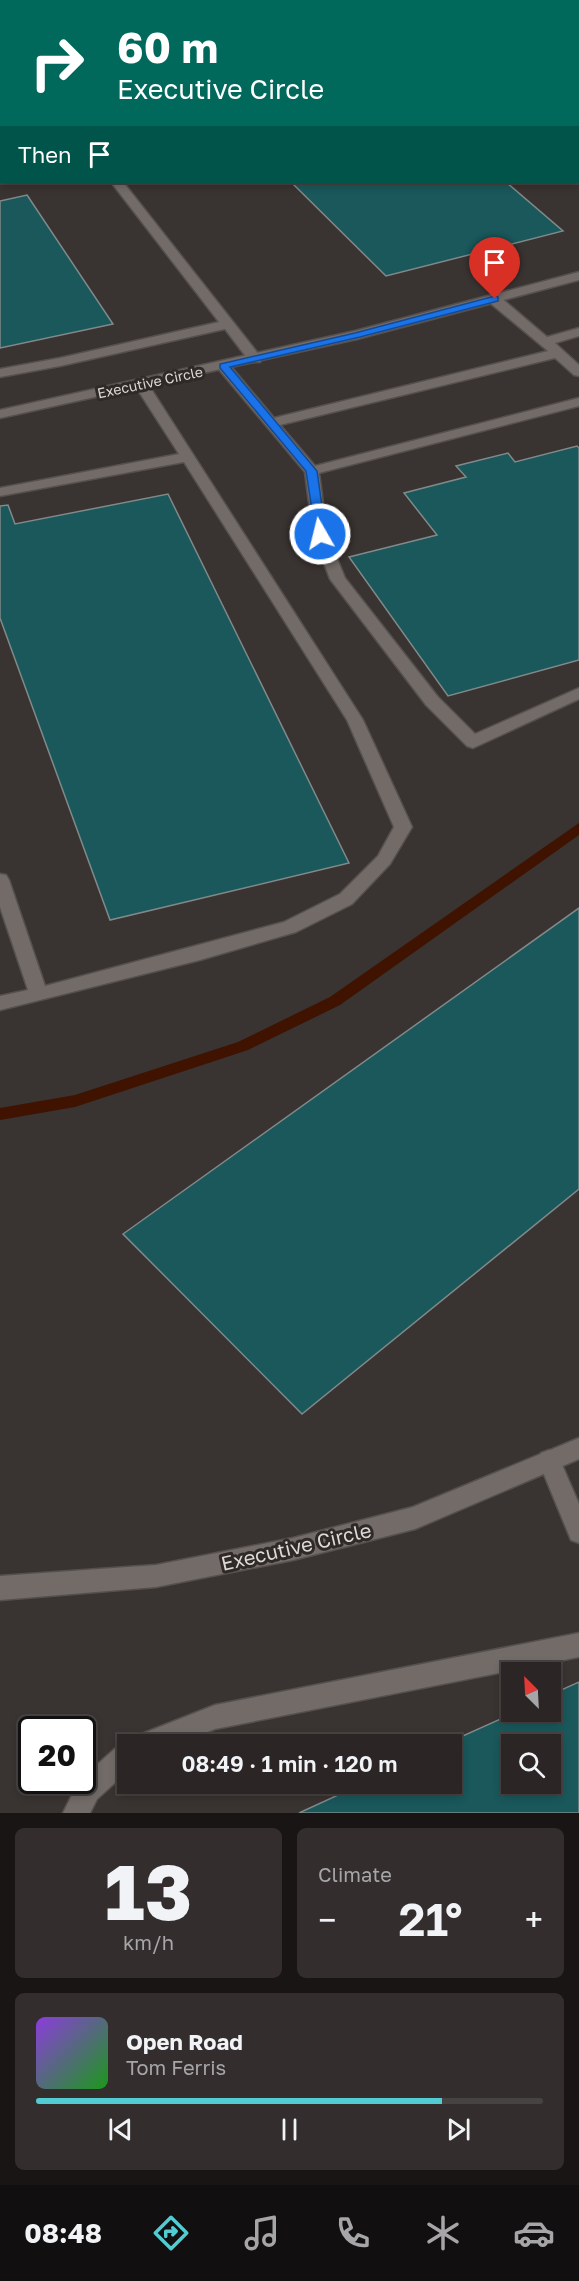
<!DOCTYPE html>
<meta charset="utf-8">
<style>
body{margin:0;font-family:"Golos Text",sans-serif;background:#332e2d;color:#f1f3f6;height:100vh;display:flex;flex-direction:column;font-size:22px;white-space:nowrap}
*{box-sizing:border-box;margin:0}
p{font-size:20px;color:#a6a5a7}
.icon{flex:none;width:33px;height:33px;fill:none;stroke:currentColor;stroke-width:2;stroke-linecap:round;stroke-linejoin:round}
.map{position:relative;height:1813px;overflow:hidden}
.side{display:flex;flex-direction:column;gap:15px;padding:15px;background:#181514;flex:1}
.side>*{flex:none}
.guide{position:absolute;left:0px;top:0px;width:579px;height:183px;box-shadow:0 3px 9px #0003,0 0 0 2px #474342;background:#00695c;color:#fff;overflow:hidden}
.needle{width:39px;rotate:336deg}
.buttons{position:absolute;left:501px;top:1662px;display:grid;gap:12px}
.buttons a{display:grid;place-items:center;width:60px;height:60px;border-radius:0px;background:#2b2625;box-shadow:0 3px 9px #0003,0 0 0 2px #474342;font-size:30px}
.speed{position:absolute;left:18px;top:1716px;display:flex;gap:12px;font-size:30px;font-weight:700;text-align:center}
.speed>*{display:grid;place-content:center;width:78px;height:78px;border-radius:50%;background:#2b2625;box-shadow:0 3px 9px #0003,0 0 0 2px #474342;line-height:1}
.speed .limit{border:3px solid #111;border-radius:9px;background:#fff;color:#111}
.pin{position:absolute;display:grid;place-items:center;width:51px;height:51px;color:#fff;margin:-62px -26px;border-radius:50% 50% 50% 0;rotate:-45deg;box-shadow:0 0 6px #0007}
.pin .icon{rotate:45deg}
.me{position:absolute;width:66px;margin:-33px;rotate:352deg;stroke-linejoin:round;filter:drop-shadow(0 0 4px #0008)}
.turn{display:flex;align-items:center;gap:21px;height:126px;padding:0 18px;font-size:27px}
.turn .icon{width:78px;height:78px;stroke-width:2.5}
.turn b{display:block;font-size:42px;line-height:51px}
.then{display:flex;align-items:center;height:57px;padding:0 18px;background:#0003;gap:12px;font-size:22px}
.big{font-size:45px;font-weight:600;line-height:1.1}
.side .card{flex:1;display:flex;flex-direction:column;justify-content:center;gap:9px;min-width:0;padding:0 21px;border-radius:9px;background:#332e2d}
.side .dial{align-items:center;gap:0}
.dial b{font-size:78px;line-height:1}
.song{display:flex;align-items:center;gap:18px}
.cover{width:72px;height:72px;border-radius:9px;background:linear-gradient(135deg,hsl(270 70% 55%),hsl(120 70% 35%))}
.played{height:6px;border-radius:3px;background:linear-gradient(90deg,#51ccd2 80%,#474342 80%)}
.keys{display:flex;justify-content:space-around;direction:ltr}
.heat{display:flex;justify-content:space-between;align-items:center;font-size:33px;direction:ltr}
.side .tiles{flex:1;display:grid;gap:15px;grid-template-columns:1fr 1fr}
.card:last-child{grid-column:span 2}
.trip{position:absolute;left:117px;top:1734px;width:345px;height:60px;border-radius:0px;background:#2b2625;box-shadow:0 3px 9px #0003,0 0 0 2px #474342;font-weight:600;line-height:60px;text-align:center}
.tabs{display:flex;height:96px;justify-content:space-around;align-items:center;background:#110f0f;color:#a6a5a7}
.tabs .icon{width:42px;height:42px}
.tabs .selected{color:#51ccd2}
.tabs b{font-size:27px;color:#f1f3f6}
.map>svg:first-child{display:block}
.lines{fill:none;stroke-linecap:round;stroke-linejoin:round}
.stream{fill:#3f1300;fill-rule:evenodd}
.building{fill:#1a585b;stroke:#818989;stroke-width:1.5;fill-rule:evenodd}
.lane-casing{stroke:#55504e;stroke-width:3}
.street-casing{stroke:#55504e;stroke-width:3}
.lane{fill:#726b68;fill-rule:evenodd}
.street{fill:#726b68;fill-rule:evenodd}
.route{fill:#1a73e8;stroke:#114b97;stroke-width:1.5}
.labels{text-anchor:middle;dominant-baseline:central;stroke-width:6;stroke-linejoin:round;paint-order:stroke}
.far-street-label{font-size:14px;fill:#dcd9d7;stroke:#2f2927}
.near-street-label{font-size:20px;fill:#dcd9d7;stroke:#2f2927}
</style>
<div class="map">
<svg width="579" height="1813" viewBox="0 0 579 1813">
<rect width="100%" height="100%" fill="#393331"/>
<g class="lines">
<path class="stream" d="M579 823V835L340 1005 248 1050 75 1107 0 1120V1108L75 1095 238 1042 330 997Z"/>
</g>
<path class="building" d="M138 0H299L300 2H139Z
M291 182H506L563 231 386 276Z
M27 195 113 324 0 348V201Z
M577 446 579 448V660L448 696 349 557 437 535 404 493 466 477 456 466 508 453 515 462Z
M168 494 349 863 110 920 0 618V506L8 505 15 524Z
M579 908V1189L302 1414 123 1234Z
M579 1682V1813H299L362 1784H452V1744H445L516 1712H550V1695ZM512 1744H550V1784H512Z"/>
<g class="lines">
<g class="lane-casing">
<path id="lane" d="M352 0H363L364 2H353Z
M553 0H570L552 2Z
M578 16H579V23H578Z
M0 175 2 182H6L0 183Z
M111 182H123L260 356 262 359 260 362H250L225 329 60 366 0 377V369L60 358 219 322Z
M494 295 499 296 547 337 579 328V336L555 343 579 365V376L574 375 555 358 280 425 315 466 579 398V406L319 473 327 534 345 578 438 697 475 734 579 688V699L473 748 467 746 426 705 330 579 313 534 305 472 216 366 223 362 228 363 274 418 548 351 489 302 488 299Z
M141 380 148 384 363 720 412 827 390 864 352 904 296 932 200 960 0 1010V996L28 990 0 907V874L6 875 9 880 45 986 284 922 340 894 378 856 394 827 347 720 184 462 0 496V488L179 454 134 384Z
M549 1450 557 1453 579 1504V1543L571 1540 538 1460 541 1453Z
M579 1633V1657L215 1729 178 1744H135L139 1735 215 1705Z
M128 1741 136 1744H128V1771L97 1799 90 1813H63L79 1781 82 1780V1778L119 1745Z"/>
</g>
<g class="street-casing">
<path id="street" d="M444 0H455L456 2H445Z
M578 99H579V106H578Z
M579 272V280L357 339 0 418V410L355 331Z
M579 1438V1459L415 1529 293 1560 156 1587 0 1600V1576L156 1565 293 1538 413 1507Z"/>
</g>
<use href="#lane" class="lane"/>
<use href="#street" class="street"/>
</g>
<path class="route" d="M495 296 498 297V301L360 337 230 367 317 471 326 534 320 537 316 536 306 471 220 368V364L355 333Z"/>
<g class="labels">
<g class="far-street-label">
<text transform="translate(150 382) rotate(-12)">Executive Circle</text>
</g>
<g class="near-street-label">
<text transform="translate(296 1546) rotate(-13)">Executive Circle</text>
</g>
</g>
</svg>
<div class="buttons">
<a><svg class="needle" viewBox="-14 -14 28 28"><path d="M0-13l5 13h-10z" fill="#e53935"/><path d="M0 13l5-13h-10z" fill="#a6a5a7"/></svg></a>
<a><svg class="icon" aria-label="search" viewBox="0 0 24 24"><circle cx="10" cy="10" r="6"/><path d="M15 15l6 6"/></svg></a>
</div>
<div class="speed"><div class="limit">20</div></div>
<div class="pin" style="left:495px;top:299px;background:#d93025"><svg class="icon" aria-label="arrive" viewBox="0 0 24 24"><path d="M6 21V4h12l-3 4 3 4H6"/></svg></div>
<svg class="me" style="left:320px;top:534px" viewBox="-20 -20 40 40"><circle r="17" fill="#1a73e8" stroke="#fff" stroke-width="3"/><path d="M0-11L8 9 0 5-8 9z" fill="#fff"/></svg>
<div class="trip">08:49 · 1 min · 120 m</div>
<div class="guide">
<div class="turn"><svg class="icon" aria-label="right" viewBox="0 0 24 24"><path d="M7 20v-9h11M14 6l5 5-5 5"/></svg><div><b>60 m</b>Executive Circle</div></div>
<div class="then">Then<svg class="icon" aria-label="arrive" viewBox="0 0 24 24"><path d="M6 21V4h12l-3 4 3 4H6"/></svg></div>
</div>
</div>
<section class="side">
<div class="tiles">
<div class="card dial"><b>13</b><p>km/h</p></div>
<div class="card"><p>Climate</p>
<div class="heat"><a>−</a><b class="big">21°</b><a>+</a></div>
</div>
<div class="card">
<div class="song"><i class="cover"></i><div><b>Open Road</b><p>Tom Ferris</p></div></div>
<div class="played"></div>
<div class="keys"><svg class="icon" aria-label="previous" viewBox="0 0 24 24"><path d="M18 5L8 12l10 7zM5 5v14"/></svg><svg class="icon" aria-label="pause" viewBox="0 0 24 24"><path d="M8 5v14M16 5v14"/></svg><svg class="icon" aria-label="next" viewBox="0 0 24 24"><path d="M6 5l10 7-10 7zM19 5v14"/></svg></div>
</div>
</div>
</section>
<nav class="tabs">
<b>08:48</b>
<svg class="icon selected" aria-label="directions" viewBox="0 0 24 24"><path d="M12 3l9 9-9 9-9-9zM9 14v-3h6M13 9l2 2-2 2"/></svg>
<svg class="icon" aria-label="music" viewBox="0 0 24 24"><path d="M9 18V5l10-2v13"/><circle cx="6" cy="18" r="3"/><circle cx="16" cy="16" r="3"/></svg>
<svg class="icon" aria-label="phone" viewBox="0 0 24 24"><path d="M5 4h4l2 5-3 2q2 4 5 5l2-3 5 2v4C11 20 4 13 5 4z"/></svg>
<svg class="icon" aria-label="climate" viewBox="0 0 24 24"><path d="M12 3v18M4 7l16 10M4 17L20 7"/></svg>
<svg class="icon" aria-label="car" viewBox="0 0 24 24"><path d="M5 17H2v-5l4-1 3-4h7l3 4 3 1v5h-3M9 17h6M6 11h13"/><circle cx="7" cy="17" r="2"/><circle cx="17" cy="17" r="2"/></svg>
</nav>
